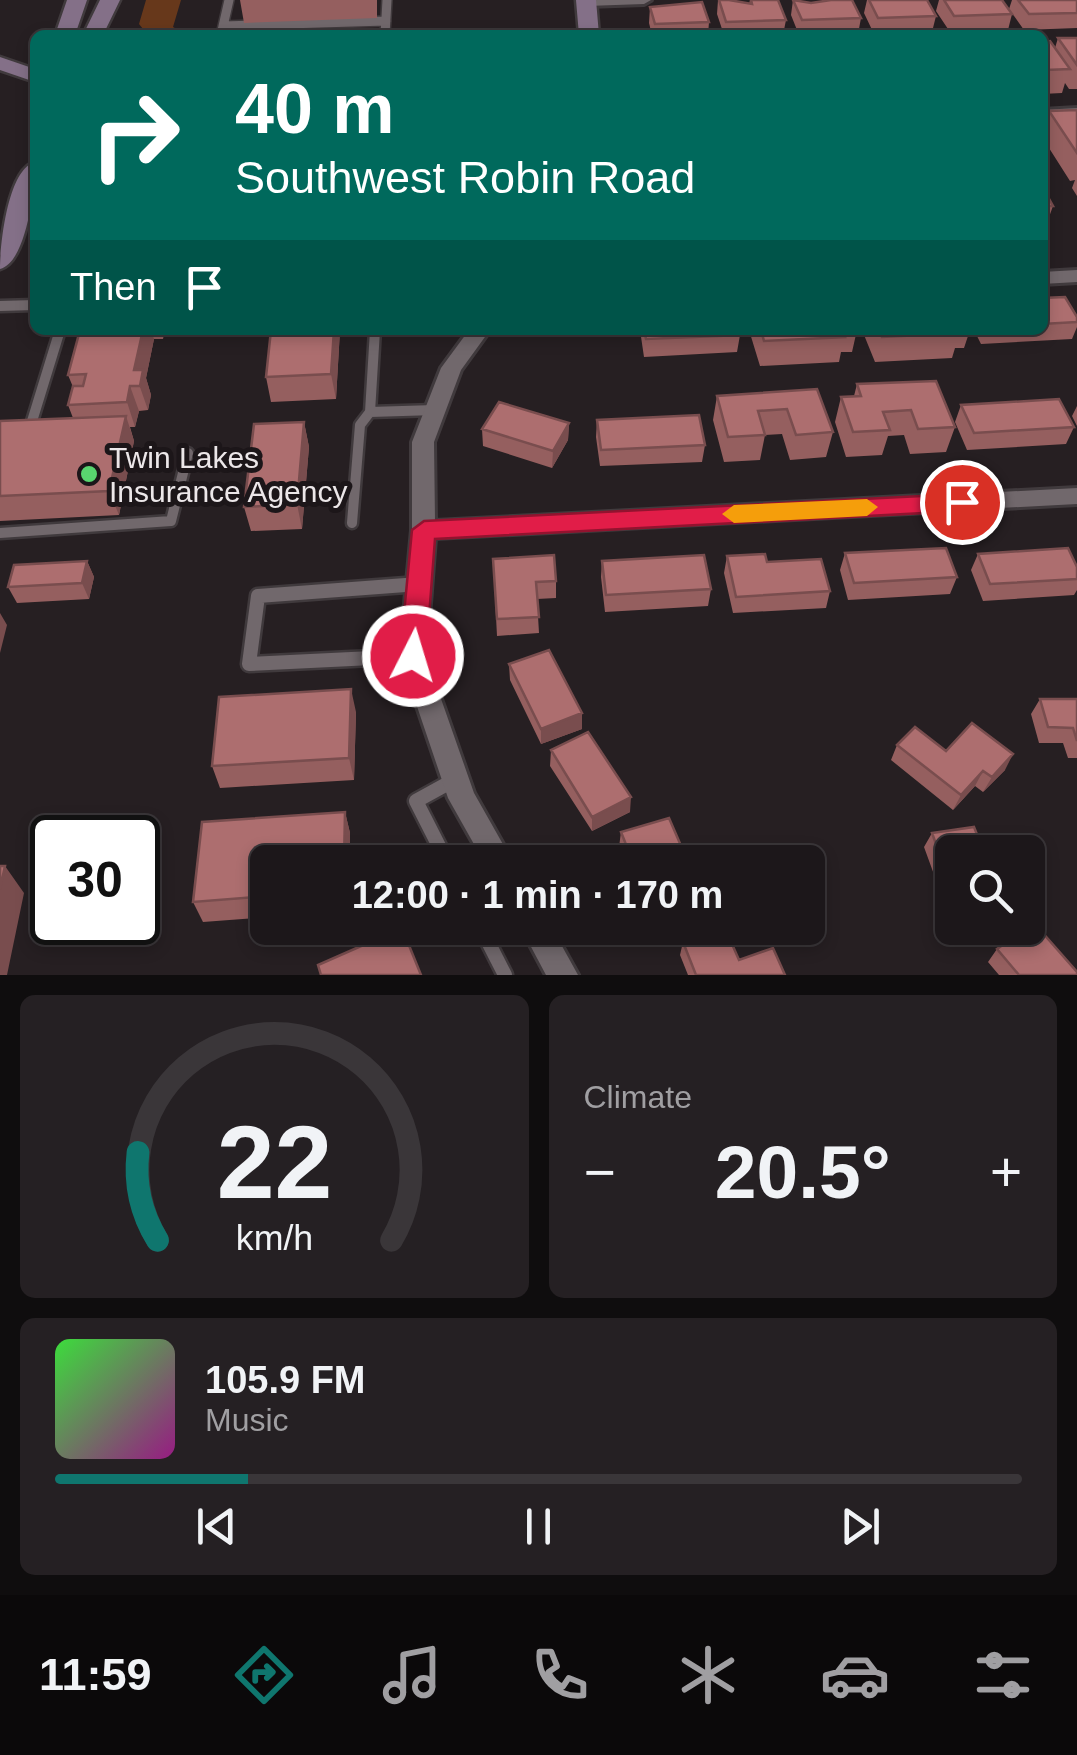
<!DOCTYPE html>
<meta charset="utf-8">
<style>
body{margin:0;font-family:Helvetica,sans-serif;background:#252023;color:#f1f3f6;height:100vh;display:flex;flex-direction:column;font-size:38px;white-space:nowrap}
*{box-sizing:border-box;margin:0}
p{font-size:32px;color:#a09fa2}
.icon{flex:none;width:55px;height:55px;fill:none;stroke:currentColor;stroke-width:2;stroke-linecap:round;stroke-linejoin:round}
.map{position:relative;height:975px;overflow:hidden}
.details{display:flex;flex-direction:column;gap:20px;padding:20px;background:#0f0d0e;flex:1}
.details>*{flex:none}
.guide{position:absolute;left:30px;top:30px;width:1018px;height:305px;border-radius:15px;box-shadow:0 5px 15px #0003,0 0 0 2px #3a3639;background:#00695c;color:#fff;overflow:hidden}
.controls{position:absolute;left:935px;top:835px;display:grid;gap:20px}
.controls a{display:grid;place-items:center;width:110px;height:110px;border-radius:15px;background:#1c171a;box-shadow:0 5px 15px #0003,0 0 0 2px #3a3639;font-size:50px}
.speed{position:absolute;left:30px;top:815px;display:flex;gap:20px;font-size:50px;font-weight:700;text-align:center}
.speed>*{display:grid;place-content:center;width:130px;height:130px;border-radius:50%;background:#1c171a;box-shadow:0 5px 15px #0003,0 0 0 2px #3a3639;line-height:1}
.speed .limit{border:5px solid #111;border-radius:15px;background:#fff;color:#111}
.pin{position:absolute;display:grid;place-items:center;width:85px;height:85px;color:#fff;margin:-42px;border:5px solid #fff;border-radius:50%;box-shadow:0 2px 10px #0007}
.me{position:absolute;width:110px;margin:-55px;rotate:5deg;stroke-linejoin:round;filter:drop-shadow(0 0 8px #0008)}
.turn{display:flex;align-items:center;gap:35px;height:210px;padding:0 40px;font-size:45px}
.turn .icon{width:130px;height:130px;stroke-width:2.5}
.turn b{display:block;font-size:70px;line-height:85px}
.then{display:flex;align-items:center;height:95px;padding:0 40px;background:#0003;gap:20px;font-size:38px}
.big{font-size:75px;font-weight:600;line-height:1.1}
.details .card{flex:1;display:flex;flex-direction:column;justify-content:center;gap:15px;min-width:0;padding:0 35px;border-radius:15px;background:#252023}
.details .dial{align-items:center;gap:0}
.dial svg{height:260px;overflow:visible;fill:none;stroke:#3a3639;stroke-width:7;stroke-linecap:round;text-anchor:middle}
.dial text{fill:#f1f3f6;stroke:none}
.song{display:flex;align-items:center;gap:30px}
.cover{width:120px;height:120px;border-radius:15px;background:linear-gradient(135deg,hsl(120 70% 55%),hsl(310 70% 35%))}
.played{height:10px;border-radius:5px;background:linear-gradient(90deg,#0f766e 20%,#3a3639 20%)}
.keys{display:flex;justify-content:space-around;direction:ltr}
.heat{display:flex;justify-content:space-between;align-items:center;font-size:55px;direction:ltr}
.details .tiles{flex:1;display:grid;gap:20px;grid-template-columns:1fr 1fr}
.card:last-child{grid-column:span 2}
.trip{position:absolute;left:250px;top:845px;width:575px;height:100px;border-radius:15px;background:#1c171a;box-shadow:0 5px 15px #0003,0 0 0 2px #3a3639;font-weight:600;line-height:100px;text-align:center}
.tabs{display:flex;height:160px;justify-content:space-around;align-items:center;background:#0b090a;color:#a09fa2}
.tabs .icon{width:70px;height:70px}
.tabs .selected{color:#0f766e}
.tabs b{font-size:45px;color:#f1f3f6}
.map>svg:first-child{display:block}
.green{fill:#67381b}
.lines{fill:none;stroke-linecap:round;stroke-linejoin:round}
.lane-far2-casing{stroke:#403a3d;stroke-width:12}
.lane-far1-casing{stroke:#403a3d;stroke-width:15}
.lane-casing{stroke:#403a3d;stroke-width:19}
.street-casing{stroke:#403a3d;stroke-width:6}
.secondary-casing{stroke:#403a3d;stroke-width:5}
.lane-far2{stroke:#71686c;stroke-width:9}
.lane-far1{stroke:#71686c;stroke-width:10}
.lane{stroke:#71686c;stroke-width:14}
.street{fill:#71686c;fill-rule:evenodd}
.secondary{fill:#847088;fill-rule:evenodd}
.wall{fill:#955f5f}
.shaded-wall{fill:#794d4e}
.building{fill:#ad6e6f;stroke:#794d4e;stroke-width:2.5}
.route{fill:#e11d48;stroke:#92132f;stroke-width:2.5}
.slow{fill:#f59e0b}
.poi-dot{fill:#59d56f;stroke:#1c1619;stroke-width:4}
.labels{text-anchor:middle;dominant-baseline:central;stroke-width:10;stroke-linejoin:round;paint-order:stroke}
.poi-label{font-size:30px;fill:#ece7e9;stroke:#1c1619;text-anchor:start}
</style>
<div class="map">
<svg width="1077" height="975" viewBox="0 0 1077 975">
<rect width="100%" height="100%" fill="#261f22"/>
<path class="green" d="M146 0H181L173 27 187 35H148L139 24Z"/>
<g class="lines">
<g class="lane-far2-casing">
<path id="lane-far2" d="M223 26 386 21
M221 35 229 0
M385 35 387 0"/>
</g>
<g class="lane-far1-casing">
<path id="lane-far1" d="M0 306 35 305
M375 330 370 412 435 410
M29 431 60 330
M352 523 360 425 370 412
M0 533 171 521 188 453"/>
</g>
<g class="lane-casing">
<path id="lane" d="M413 656 249 664 258 596 419 584
M447 862 416 801 456 779
M481 928 505 975"/>
</g>
<g class="street-casing">
<path id="street" d="M581 0H651L644 4 587 6 582 5Z
M1077 108V118L1042 120V110Z
M1077 270V282L1042 284V272Z
M469 330H490L461 370 434 442 435 521 1077 488V504L435 538 426 656 474 793 513 862H484L448 798 400 656 412 530V442L441 368Z
M521 928H552L578 975H546Z"/>
</g>
<g class="secondary-casing">
<path id="secondary" d="M67 0H87L75 35H55Z
M100 0H120L103 35H83Z
M576 0H596L599 35H579Z
M0 57 35 69V82L0 70Z
M35 162C35 187 27 262 0 269 0 244 8 169 35 162Z"/>
</g>
<use href="#lane-far2" class="lane-far2"/>
<use href="#lane-far1" class="lane-far1"/>
<use href="#lane" class="lane"/>
<use href="#street" class="street"/>
<use href="#secondary" class="secondary"/>
</g>
<path class="wall" d="M240 0H377V18L244 23Z
M718 0H729L749 4 750 0H778L786 20 783 35H724L717 14Z
M793 0 861 18 858 34 799 35 791 15Z
M867 0H927L936 16 932 32 874 34 864 13Z
M939 0H1002L1012 14 1008 30 950 32 936 11Z
M1012 0H1077V28L1024 30 1009 9Z
M650 7 709 22 708 35H652L649 23Z
M1058 38H1077V89H1069L1065 83 1062 93 1042 94V42L1055 48Z
M1077 110V196L1072 188 1075 180 1070 181 1042 137V131L1049 111Z
M1042 186 1053 206 1044 231H1042Z
M1042 298 1077 317V327L1072 339 981 344 974 330H1042Z
M80 330H165L163 339H154L146 378 151 395 148 410 139 411 135 427H130L134 441 119 515 0 521V421L73 418 68 405 73 387 68 375Z
M340 330 336 399 271 402 266 377Z
M640 330H739L740 335 737 352 644 357Z
M749 330H857L852 352H841L839 362 760 366Z
M862 330H970L964 348H955L952 358 875 362Z
M857 384 955 427 946 452 910 454 904 435 888 436 882 455 846 457 835 422 841 397 854 396Z
M817 389 833 432 826 457 790 460 782 434 765 435 760 460 724 462 713 420 717 396Z
M961 405 1074 427 1066 444 967 450 955 422Z
M1077 406V426L1072 416Z
M597 420 705 445 702 462 600 466 596 437Z
M304 422 309 447 302 529 251 531 244 507Z
M569 423 568 440 552 468 483 446 482 429Z
M845 553 957 577 950 594 848 600 840 570Z
M978 554 1077 567V590L1074 595 983 601 971 570Z
M727 556 767 562 830 591 826 608 733 613 724 573Z
M493 559 556 581V598L537 599 539 633 497 636Z
M87 561 94 577 89 599 17 603 8 587Z
M602 561 711 589 708 606 605 612 601 577Z
M509 664 582 713V729L541 744 510 680Z
M1040 699H1077V758H1068L1063 743H1039L1031 714Z
M356 712 354 780 220 788 212 766Z
M897 745 946 751 1005 770 983 792 975 786 953 810 891 760Z
M551 750 630 812 592 831 550 766Z
M345 812 350 833V862H268V917L203 922 193 902 202 822Z
M621 832 688 862H625L619 847Z
M932 833 952 852V924L924 847Z
M138 859 159 873 150 933 68 939 59 925V922H138Z
M683 942 739 960 785 975H688L680 955Z
M997 949 1077 975H999L988 962Z"/>
<path class="shaded-wall" d="M143 330H151L154 339 146 378 151 395 148 410 134 370Z
M334 330H340L336 399 331 374Z
M130 386 139 411 135 427 127 402Z
M126 416 134 441 119 515 109 491Z
M304 422 309 447 302 529 297 504Z
M569 423 568 440 552 468 553 451Z
M87 561 94 577 89 599 82 583Z
M0 613 7 625 0 653Z
M351 689 356 712 354 780 349 758Z
M582 713V729L541 744V729Z
M1013 754 1005 770 983 792 992 777Z
M983 771 975 786 953 810 961 795Z
M631 797 630 812 592 831V817Z
M345 812 350 833V862H344Z
M152 858 159 873 150 933 142 920Z
M5 866 24 893 7 975H0V889Z"/>
<path class="building" d="M719 0H729L752 4 751 0H778L786 20 726 22Z
M793 0 811 3 831 0H852L861 18 802 20Z
M869 0H927L936 16 878 18Z
M944 0H1002L1012 14 954 16Z
M1018 0H1077V13L1029 14Z
M702 2 709 22 655 24 650 7Z
M1058 38H1077V65Z
M1050 41 1070 69 1046 70 1042 64V42Z
M1077 110V153L1049 111Z
M1042 186 1053 206H1042Z
M1065 297 1077 317V322L1042 324V298Z
M80 330H143L134 370H143L140 386H130L127 402 68 405 73 386H83L86 374 68 375Z
M271 330H334L331 374 266 377Z
M644 330H739L740 335 646 339Z
M761 330H842L845 337 764 341Z
M879 330H959L960 333 882 337Z
M936 381 955 427 918 429 911 410 883 412 890 430 853 432 841 397 861 396 857 384Z
M817 389 833 432 796 435 787 409 758 411 765 435 728 437 717 396Z
M1059 399 1074 427 974 433 961 405Z
M499 402 569 423 553 451 482 429Z
M699 415 705 445 601 450 597 420Z
M126 416 109 491 0 496V421Z
M304 422 297 504 244 507 254 424Z
M946 548 957 577 854 583 845 553Z
M1068 548 1077 567V579L990 584 978 554Z
M765 554 767 562 821 559 830 591 736 597 727 556Z
M554 555 556 581 536 582 539 617 497 619 493 559Z
M704 555 711 589 606 595 602 561Z
M87 561 82 583 8 587 14 565Z
M549 650 582 713 541 729 509 664Z
M351 689 349 758 212 766 219 697Z
M1040 699H1077V741L1073 728 1048 727Z
M972 723 1013 754 992 777 983 771 961 795 897 745 915 727 946 751Z
M588 732 631 797 592 817 551 750Z
M345 812 344 862H268V896L193 902 202 822Z
M669 818 688 862H633L621 832Z
M974 827 984 852H952V888L932 833Z
M152 858 142 920H138V859Z
M0 866H5L0 889Z
M59 922H98L59 925Z
M1034 923 1077 972V975H1019L997 949Z
M402 928 421 975H321L318 965Z
M725 928 739 960 773 948 785 975H696L683 942Z"/>
<path class="route" d="M962 494 973 502 962 511 435 539 426 656 413 667 400 656 412 530 424 521Z"/>
<path class="slow" d="M867 499 878 507 867 516 734 523 722 514 734 505Z"/>
<circle class="poi-dot" cx="89" cy="474" r="10"/>
<g class="labels">
<g class="poi-label">
<text x="109" y="457">Twin Lakes<tspan x="109" dy="34">Insurance Agency</tspan></text>
</g>
</g>
</svg>
<div class="controls">
<a><svg class="icon" aria-label="search" viewBox="0 0 24 24"><circle cx="10" cy="10" r="6"/><path d="M15 15l6 6"/></svg></a>
</div>
<div class="speed"><div class="limit">30</div></div>
<div class="pin" style="left:962px;top:502px;background:#d93025"><svg class="icon" aria-label="arrive" viewBox="0 0 24 24"><path d="M6 21V4h12l-3 4 3 4H6"/></svg></div>
<svg class="me" style="left:413px;top:656px" viewBox="-20 -20 40 40"><circle r="17" fill="#e11d48" stroke="#fff" stroke-width="3"/><path d="M0-11L8 9 0 5-8 9z" fill="#fff"/></svg>
<div class="trip">12:00 · 1 min · 170 m</div>
<div class="guide">
<div class="turn"><svg class="icon" aria-label="right" viewBox="0 0 24 24"><path d="M7 20v-9h11M14 6l5 5-5 5"/></svg><div><b>40 m</b>Southwest Robin Road</div></div>
<div class="then">Then<svg class="icon" aria-label="arrive" viewBox="0 0 24 24"><path d="M6 21V4h12l-3 4 3 4H6"/></svg></div>
</div>
</div>
<section class="details">
<div class="tiles">
<div class="card dial"><svg viewBox="0 0 100 80">
<path d="M14 69A42 42 0 1 1 86 69"/>
<path d="M14 69A42 42 0 0 1 8 42" stroke="#0f766e"/>
<text x="50" y="56" font-size="32" font-weight="700">22</text>
<text x="50" y="72" font-size="11">km/h</text>
</svg></div>
<div class="card"><p>Climate</p>
<div class="heat"><a>−</a><b class="big">20.5°</b><a>+</a></div>
</div>
<div class="card">
<div class="song"><i class="cover"></i><div><b>105.9 FM</b><p>Music</p></div></div>
<div class="played"></div>
<div class="keys"><svg class="icon" aria-label="previous" viewBox="0 0 24 24"><path d="M18 5L8 12l10 7zM5 5v14"/></svg><svg class="icon" aria-label="pause" viewBox="0 0 24 24"><path d="M8 5v14M16 5v14"/></svg><svg class="icon" aria-label="next" viewBox="0 0 24 24"><path d="M6 5l10 7-10 7zM19 5v14"/></svg></div>
</div>
</div>
</section>
<nav class="tabs">
<b>11:59</b>
<svg class="icon selected" aria-label="directions" viewBox="0 0 24 24"><path d="M12 3l9 9-9 9-9-9zM9 14v-3h6M13 9l2 2-2 2"/></svg>
<svg class="icon" aria-label="music" viewBox="0 0 24 24"><path d="M9 18V5l10-2v13"/><circle cx="6" cy="18" r="3"/><circle cx="16" cy="16" r="3"/></svg>
<svg class="icon" aria-label="phone" viewBox="0 0 24 24"><path d="M5 4h4l2 5-3 2q2 4 5 5l2-3 5 2v4C11 20 4 13 5 4z"/></svg>
<svg class="icon" aria-label="climate" viewBox="0 0 24 24"><path d="M12 3v18M4 7l16 10M4 17L20 7"/></svg>
<svg class="icon" aria-label="car" viewBox="0 0 24 24"><path d="M5 17H2v-5l4-1 3-4h7l3 4 3 1v5h-3M9 17h6M6 11h13"/><circle cx="7" cy="17" r="2"/><circle cx="17" cy="17" r="2"/></svg>
<svg class="icon" aria-label="filters" viewBox="0 0 24 24"><path d="M4 7h16M4 17h16"/><circle cx="9" cy="7" r="2"/><circle cx="15" cy="17" r="2"/></svg>
</nav>
